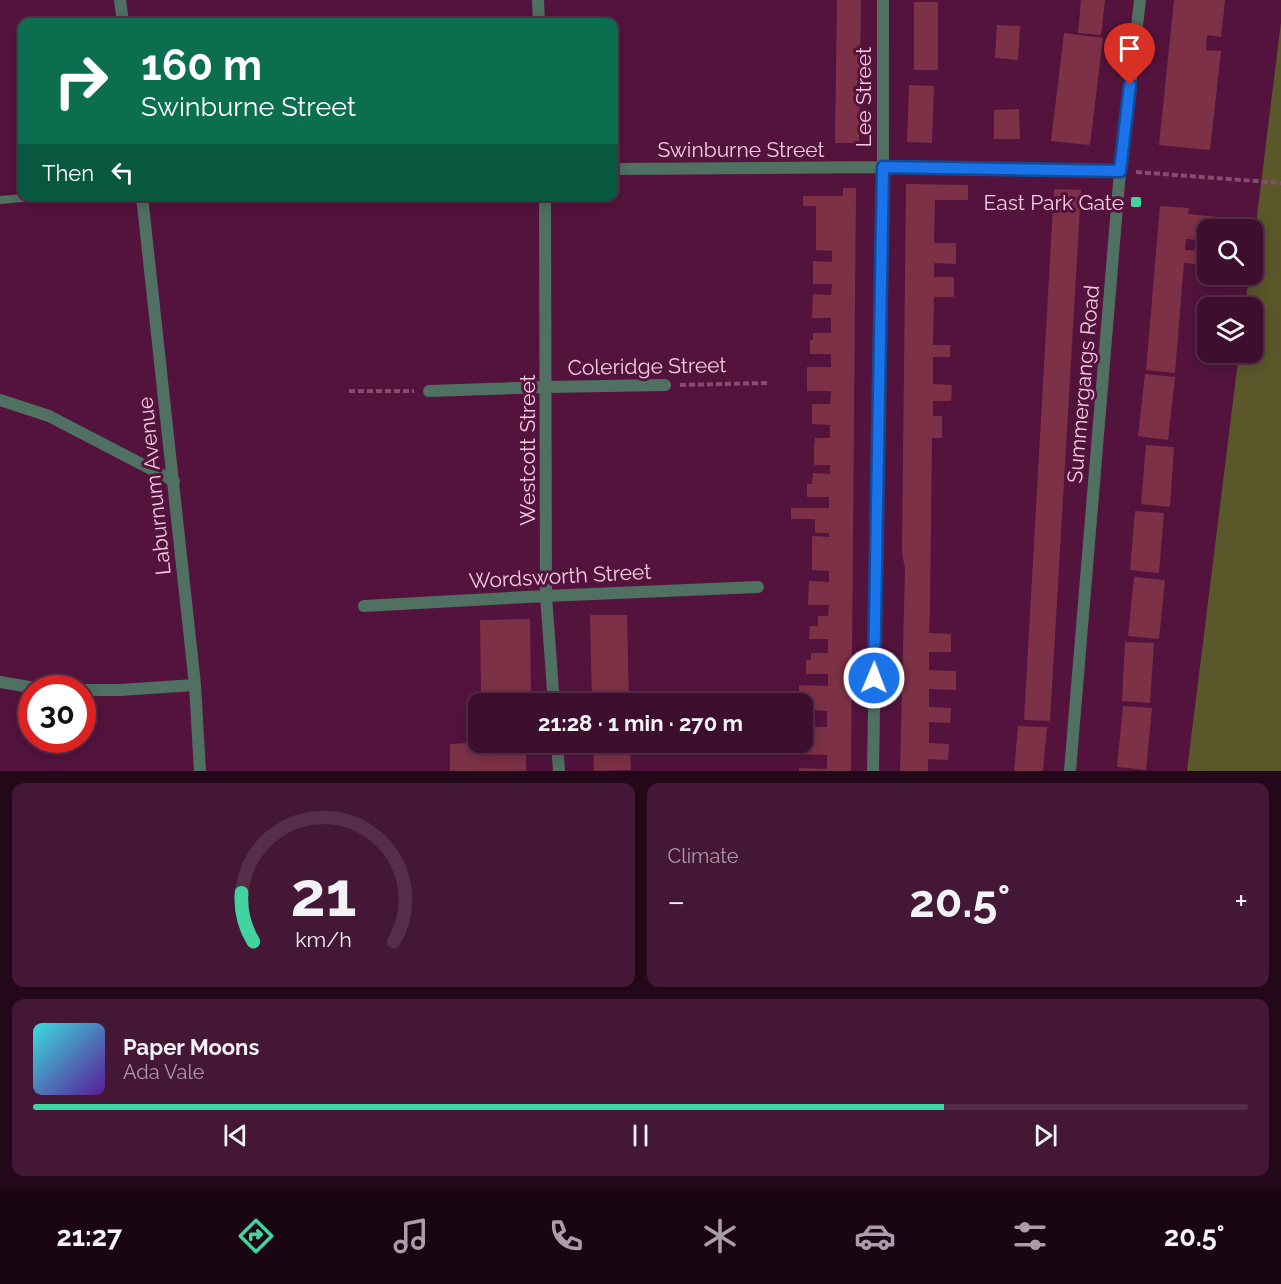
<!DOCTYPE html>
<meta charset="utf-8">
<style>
body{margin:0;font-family:Raleway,sans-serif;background:#451736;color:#f1f3f6;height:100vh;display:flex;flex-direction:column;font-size:22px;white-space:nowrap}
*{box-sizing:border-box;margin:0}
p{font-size:20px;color:#ad9caa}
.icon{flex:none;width:33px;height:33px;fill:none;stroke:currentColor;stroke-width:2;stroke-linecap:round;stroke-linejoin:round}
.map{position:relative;height:771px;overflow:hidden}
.panel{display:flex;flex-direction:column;gap:12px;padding:12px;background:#220819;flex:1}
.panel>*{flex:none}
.guide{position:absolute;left:18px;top:18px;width:600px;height:183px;border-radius:12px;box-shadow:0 3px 15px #0003,0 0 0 2px #572e4a;background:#0b6e4f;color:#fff;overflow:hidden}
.fabs{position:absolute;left:1197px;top:219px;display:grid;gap:12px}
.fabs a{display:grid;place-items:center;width:66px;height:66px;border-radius:12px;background:#3e0e2e;box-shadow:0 3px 15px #0003,0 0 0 2px #572e4a;font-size:30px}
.speed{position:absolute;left:18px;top:675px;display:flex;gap:12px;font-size:30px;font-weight:700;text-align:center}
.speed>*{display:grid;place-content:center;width:78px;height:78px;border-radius:50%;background:#3e0e2e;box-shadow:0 3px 15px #0003,0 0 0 2px #572e4a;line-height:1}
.speed .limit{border:9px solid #d22;background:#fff;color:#111}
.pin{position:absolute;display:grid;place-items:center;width:51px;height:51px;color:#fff;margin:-62px -26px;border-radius:50% 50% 50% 0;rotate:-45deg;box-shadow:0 0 6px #0007}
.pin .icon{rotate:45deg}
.me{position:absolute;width:66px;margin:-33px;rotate:1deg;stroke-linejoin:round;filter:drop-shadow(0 0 4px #0008)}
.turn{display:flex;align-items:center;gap:21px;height:126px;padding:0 24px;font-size:27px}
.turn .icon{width:78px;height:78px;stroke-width:2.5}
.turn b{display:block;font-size:42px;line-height:51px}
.then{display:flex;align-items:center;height:57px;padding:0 24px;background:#0003;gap:12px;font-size:22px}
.big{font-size:45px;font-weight:700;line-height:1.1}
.panel .card{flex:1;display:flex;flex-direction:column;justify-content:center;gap:9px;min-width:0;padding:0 21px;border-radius:12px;background:#451736}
.panel .dial{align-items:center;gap:0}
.dial svg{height:156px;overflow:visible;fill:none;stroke:#572e4a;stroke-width:7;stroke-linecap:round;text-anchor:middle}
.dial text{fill:#f1f3f6;stroke:none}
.song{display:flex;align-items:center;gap:18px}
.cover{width:72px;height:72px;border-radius:9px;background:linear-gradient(135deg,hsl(180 70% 55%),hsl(270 70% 35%))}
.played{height:6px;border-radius:3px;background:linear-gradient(90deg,#41d4a1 75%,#572e4a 75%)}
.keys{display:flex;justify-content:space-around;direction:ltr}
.heat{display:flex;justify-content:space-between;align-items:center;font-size:33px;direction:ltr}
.panel .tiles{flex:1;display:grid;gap:12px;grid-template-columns:1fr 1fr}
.card:last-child{grid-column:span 2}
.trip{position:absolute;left:468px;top:693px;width:345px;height:60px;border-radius:12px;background:#3e0e2e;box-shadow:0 3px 15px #0003,0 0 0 2px #572e4a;font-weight:700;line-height:60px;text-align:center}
.tabs{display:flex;height:96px;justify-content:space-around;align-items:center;background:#190612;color:#ad9caa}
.tabs .icon{width:42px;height:42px}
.tabs .selected{color:#41d4a1}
.tabs b{font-size:27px;color:#f1f3f6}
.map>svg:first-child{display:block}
.green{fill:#5a572a}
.building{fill:#7d3146}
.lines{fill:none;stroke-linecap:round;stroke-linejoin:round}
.path{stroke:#854c70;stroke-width:4;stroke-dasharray:6 3;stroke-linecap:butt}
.lane{stroke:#507062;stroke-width:8}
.street{stroke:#507062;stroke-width:12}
.route-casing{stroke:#114b97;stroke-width:15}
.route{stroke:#1a73e8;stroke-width:10}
.poi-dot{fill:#41d4a1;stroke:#53133d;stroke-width:2}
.labels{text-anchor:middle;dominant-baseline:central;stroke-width:6;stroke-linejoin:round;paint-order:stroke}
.street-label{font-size:21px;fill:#f4cbe0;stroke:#53133d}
.poi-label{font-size:21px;fill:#f4cbe0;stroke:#53133d;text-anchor:end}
</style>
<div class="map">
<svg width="1281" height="771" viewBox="0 0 1281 771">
<rect width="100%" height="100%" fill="#53133d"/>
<path class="green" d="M1281 22V771H1187L1239 353 1252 352V308L1245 307 1249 275 1252 274 1253 248Z"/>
<path class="building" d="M837 0H861L859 143H835Z
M1081 0H1105L1101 35 1078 33Z
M1174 0H1225L1221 37 1207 35 1206 50 1221 51 1210 150 1159 145Z
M914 2H938V70H914Z
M997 25 1020 26 1018 60 995 58Z
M1064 33 1103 38 1090 145 1051 141Z
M909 85 934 86 932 143 907 142Z
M1019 109 1020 139H994V110Z
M906 184 968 185V200H935L934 243H956V264L934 263V277H954V297H934L933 345H950V357H933V384L952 385 951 401H933V416H942V438H932L930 606 929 633 951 634V652H929V670L956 671V690L929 689V707L951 708 950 723 929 722V743L949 744 948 760 928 759V771H900L905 569 902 553Z
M843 188H856L851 771H799V768L827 769V755L784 754 785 742H802V727H827V711L808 710V697H799V685L828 686V674H806V660H811V653H828V639H809L810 626H818V616H828L829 605H808L809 581 829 582V571L812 570V536L829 537V533H815V519H791V508H829V497H807V484H812L813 473 830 474V465H814V447L815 438H830V425L812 424V404H830L831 391H807V367H831V354H810V340H813V333H831V318H812L813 294 831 295 832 284H813V261L832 262V251L816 250V206H803V196H843Z
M1054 189 1081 190 1050 721 1024 720Z
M1160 206 1189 208 1188 214 1219 217 1218 230H1208V241L1186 239 1185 250 1208 251V265L1184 263 1175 373 1146 370Z
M1145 374 1175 377 1168 440 1138 436Z
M1146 445 1174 447 1170 507 1141 504Z
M1135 511 1164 513 1159 573 1130 570Z
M1134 577 1165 580 1159 639 1128 636Z
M590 615H627L629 704H592Z
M530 619 531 693 481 694 480 620Z
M1125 642 1154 643 1150 703 1122 701Z
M1123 706 1152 708 1146 770 1117 767Z
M1018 726 1047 727 1043 771H1014Z
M481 742H526V771H450V744Z
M593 742H630L631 770 594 771Z"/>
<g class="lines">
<path class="path" d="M1136 172 1281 183
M680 385 767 383
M349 391H414"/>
<path class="lane" d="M0 200 45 196"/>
<path class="street" d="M120 0 123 22
M538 0 539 22
M614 169 883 167 1120 171
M142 196 195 685 200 771
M545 196 546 596 554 704
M429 391 546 387 665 385
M0 400 49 416 174 481
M364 606 546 596 758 587
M0 682 35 688
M82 690H120L195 685
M557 742 559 771
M873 771 883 167V0
M1070 771 1120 171 1140 0"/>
</g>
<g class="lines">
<g class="route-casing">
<path id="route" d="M874 678 883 167 1120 171 1130 85"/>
</g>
<use href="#route" class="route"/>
</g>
<rect class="poi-dot" x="1130" y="196" width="12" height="12" rx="3"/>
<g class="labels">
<g class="street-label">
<text transform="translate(863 97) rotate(-90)">Lee Street</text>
<text x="741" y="149">Swinburne Street</text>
<text transform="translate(647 366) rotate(-1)">Coleridge Street</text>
<text transform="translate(1083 384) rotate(-85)">Summergangs Road</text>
<text transform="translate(527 450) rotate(-90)">Westcott Street</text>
<text transform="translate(154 486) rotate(-96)">Laburnum Avenue</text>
<text transform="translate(560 576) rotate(-3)">Wordsworth Street</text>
</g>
<g class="poi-label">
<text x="1124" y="202">East Park Gate</text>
</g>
</g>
</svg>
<div class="fabs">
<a><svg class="icon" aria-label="search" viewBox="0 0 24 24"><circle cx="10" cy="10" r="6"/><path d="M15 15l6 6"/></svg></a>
<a><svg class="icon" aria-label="layers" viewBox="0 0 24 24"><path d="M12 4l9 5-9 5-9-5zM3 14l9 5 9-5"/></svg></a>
</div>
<div class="speed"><div class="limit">30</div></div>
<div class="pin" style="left:1130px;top:85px;background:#d93025"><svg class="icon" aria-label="arrive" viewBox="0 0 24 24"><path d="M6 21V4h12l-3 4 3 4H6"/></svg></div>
<svg class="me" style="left:874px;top:678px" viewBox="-20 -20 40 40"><circle r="17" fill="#1a73e8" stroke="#fff" stroke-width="3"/><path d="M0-11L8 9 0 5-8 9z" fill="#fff"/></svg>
<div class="trip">21:28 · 1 min · 270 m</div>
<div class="guide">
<div class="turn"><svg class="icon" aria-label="right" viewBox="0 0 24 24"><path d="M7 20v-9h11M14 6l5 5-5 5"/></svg><div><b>160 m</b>Swinburne Street</div></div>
<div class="then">Then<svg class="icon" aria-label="left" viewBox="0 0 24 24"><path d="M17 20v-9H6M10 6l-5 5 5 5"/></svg></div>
</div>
</div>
<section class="panel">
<div class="tiles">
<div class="card dial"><svg viewBox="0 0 100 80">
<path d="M14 69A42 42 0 1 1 86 69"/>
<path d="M14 69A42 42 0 0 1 8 44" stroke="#41d4a1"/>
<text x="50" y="56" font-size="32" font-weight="700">21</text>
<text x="50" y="72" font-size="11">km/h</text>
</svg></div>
<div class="card"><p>Climate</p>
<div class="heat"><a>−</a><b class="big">20.5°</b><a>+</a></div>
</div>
<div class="card">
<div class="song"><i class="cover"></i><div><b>Paper Moons</b><p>Ada Vale</p></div></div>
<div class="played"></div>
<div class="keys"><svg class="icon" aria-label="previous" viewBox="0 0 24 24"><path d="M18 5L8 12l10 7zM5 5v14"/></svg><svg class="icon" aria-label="pause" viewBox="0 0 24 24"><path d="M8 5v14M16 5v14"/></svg><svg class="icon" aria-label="next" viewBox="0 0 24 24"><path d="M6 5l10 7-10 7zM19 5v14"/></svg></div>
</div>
</div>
</section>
<nav class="tabs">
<b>21:27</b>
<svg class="icon selected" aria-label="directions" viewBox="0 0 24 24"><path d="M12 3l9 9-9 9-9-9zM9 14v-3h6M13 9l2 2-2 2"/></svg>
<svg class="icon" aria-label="music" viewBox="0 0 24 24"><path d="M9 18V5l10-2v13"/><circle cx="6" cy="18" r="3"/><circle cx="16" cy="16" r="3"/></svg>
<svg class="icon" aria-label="phone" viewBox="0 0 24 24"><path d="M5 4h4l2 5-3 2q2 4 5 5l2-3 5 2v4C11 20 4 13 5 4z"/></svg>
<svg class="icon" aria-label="climate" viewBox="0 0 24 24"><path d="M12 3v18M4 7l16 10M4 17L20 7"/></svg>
<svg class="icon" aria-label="car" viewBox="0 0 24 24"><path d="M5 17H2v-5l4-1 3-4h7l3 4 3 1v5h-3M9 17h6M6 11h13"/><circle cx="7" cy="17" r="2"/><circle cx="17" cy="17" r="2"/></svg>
<svg class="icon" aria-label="filters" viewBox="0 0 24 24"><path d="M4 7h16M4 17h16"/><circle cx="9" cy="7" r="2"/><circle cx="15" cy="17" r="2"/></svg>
<b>20.5°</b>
</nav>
